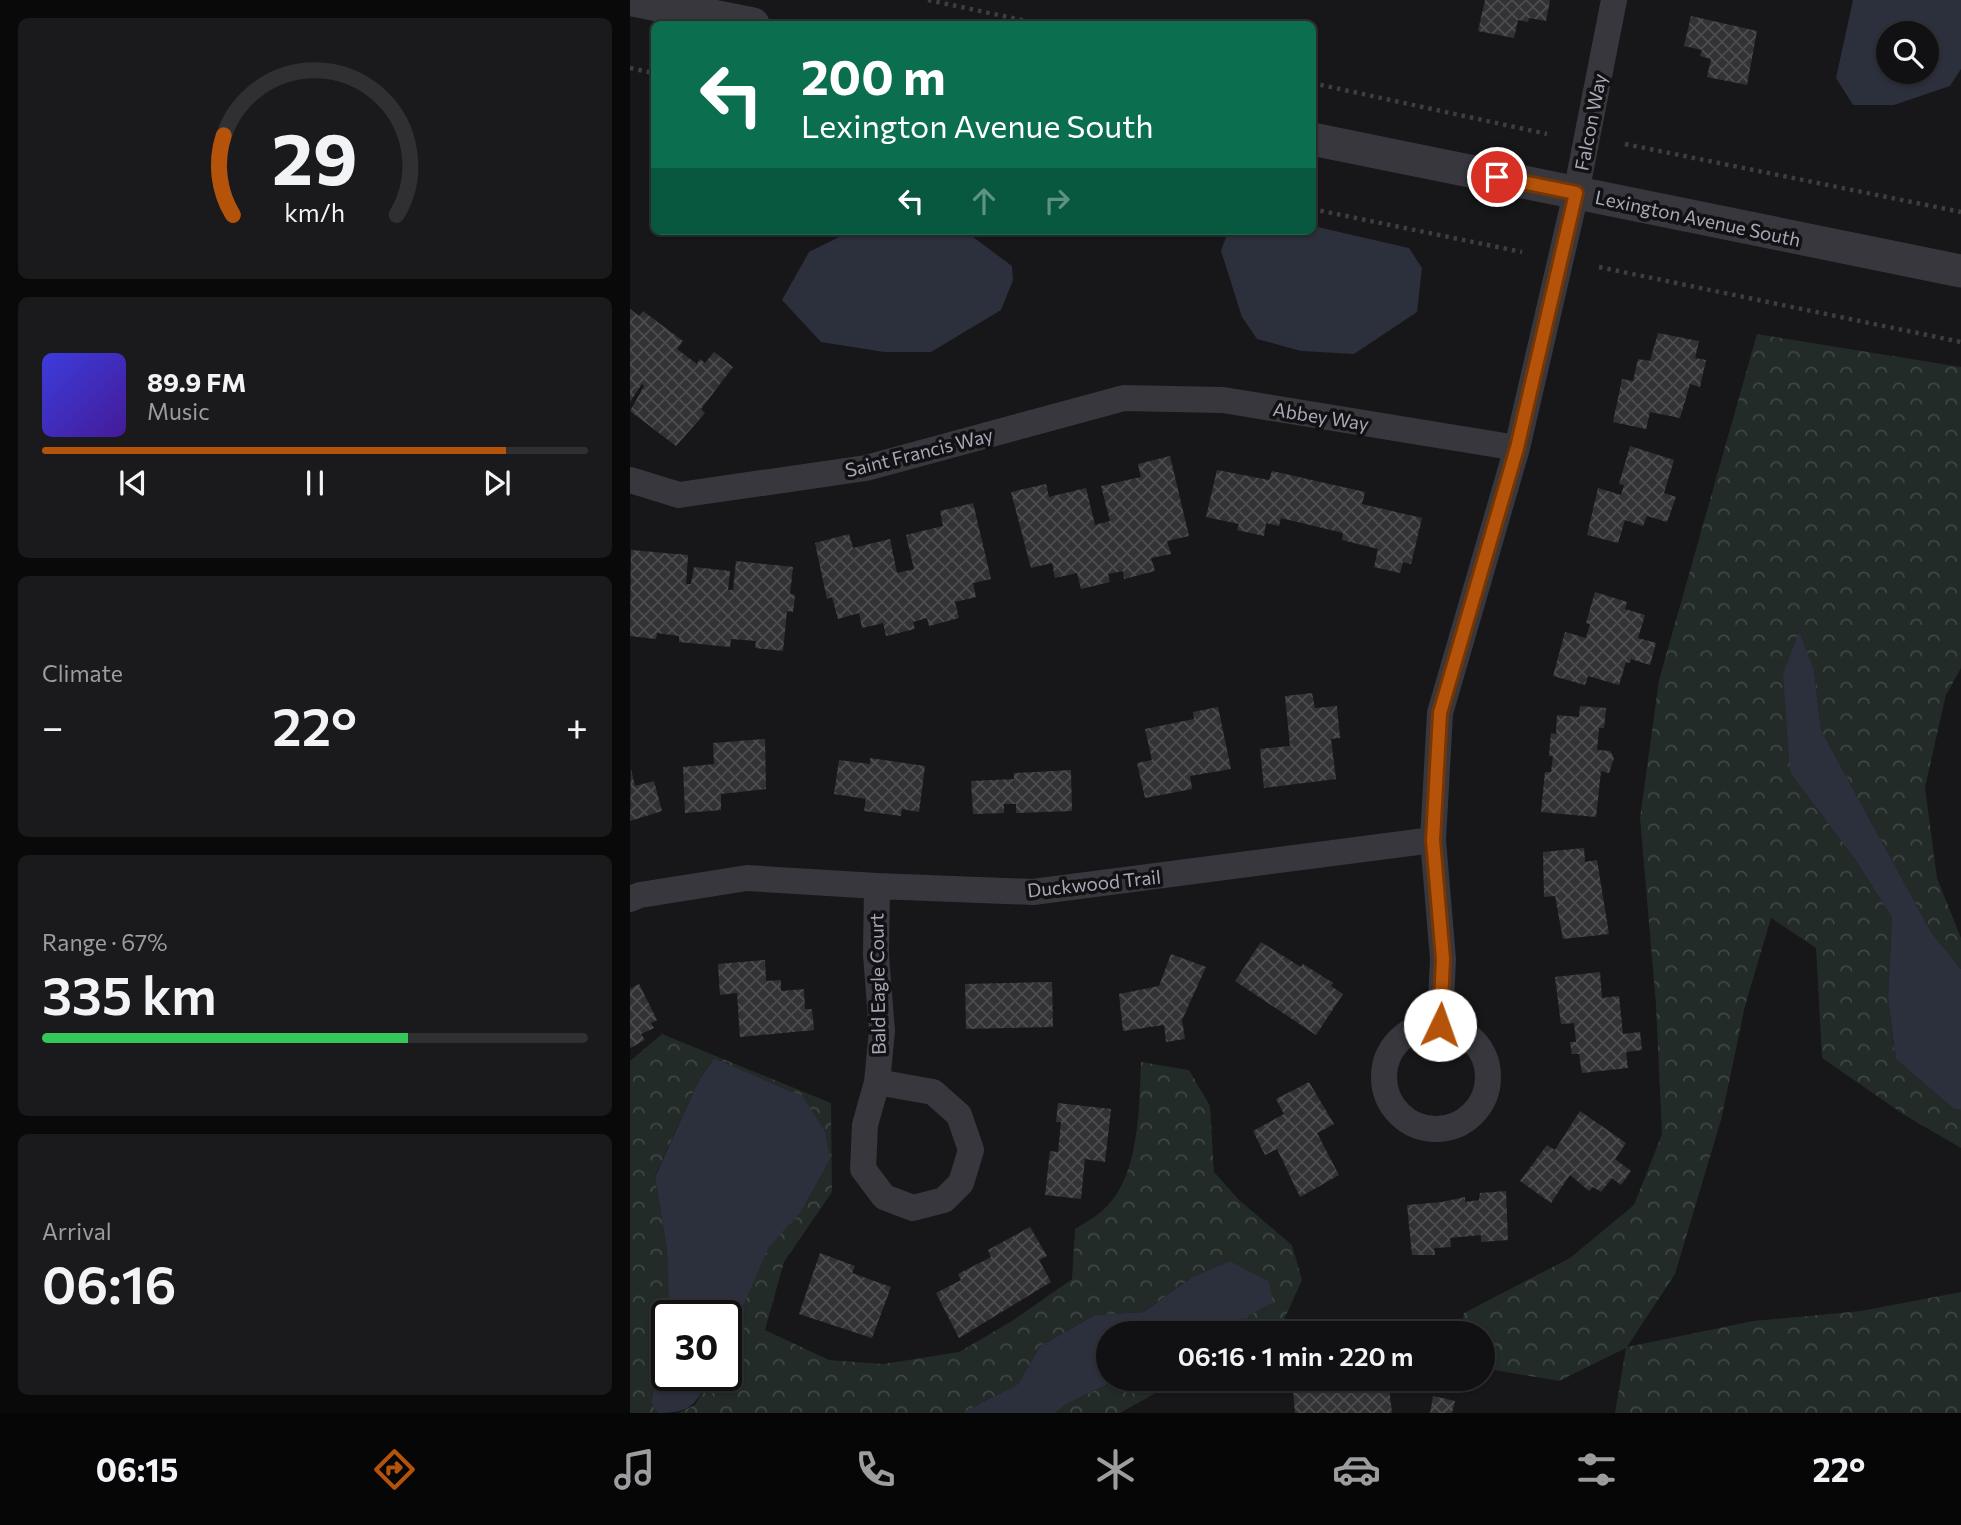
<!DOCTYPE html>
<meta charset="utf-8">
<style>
body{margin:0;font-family:Commissioner,sans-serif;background:#1a191b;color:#f1f3f6;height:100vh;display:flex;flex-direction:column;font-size:26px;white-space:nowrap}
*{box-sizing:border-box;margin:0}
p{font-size:23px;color:#9c9d9f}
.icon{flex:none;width:38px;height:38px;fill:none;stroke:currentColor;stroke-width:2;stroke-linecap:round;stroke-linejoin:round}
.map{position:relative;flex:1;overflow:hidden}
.panel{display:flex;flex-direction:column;gap:18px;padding:18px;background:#09090a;width:630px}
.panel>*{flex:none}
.guide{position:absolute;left:21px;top:21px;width:665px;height:214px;border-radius:10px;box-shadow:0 2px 5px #0004,0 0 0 2px #303032;background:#0b6e4f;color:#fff;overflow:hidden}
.fabs{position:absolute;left:1246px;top:21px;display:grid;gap:14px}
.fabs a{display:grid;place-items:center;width:63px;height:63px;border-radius:50%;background:#111012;box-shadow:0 2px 5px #0004,0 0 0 2px #303032;font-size:35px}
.speed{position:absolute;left:21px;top:1300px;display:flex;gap:14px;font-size:35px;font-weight:700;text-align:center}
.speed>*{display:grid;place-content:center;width:91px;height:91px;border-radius:50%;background:#111012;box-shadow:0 2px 5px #0004,0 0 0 2px #303032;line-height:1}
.speed .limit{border:4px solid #111;border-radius:10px;background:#fff;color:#111}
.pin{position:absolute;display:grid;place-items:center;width:60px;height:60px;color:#fff;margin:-30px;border:4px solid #fff;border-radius:50%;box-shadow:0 2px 7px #0007}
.me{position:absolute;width:77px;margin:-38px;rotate:3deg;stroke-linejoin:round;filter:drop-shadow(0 0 5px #0008)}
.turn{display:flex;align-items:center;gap:24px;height:147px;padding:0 35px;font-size:32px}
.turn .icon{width:91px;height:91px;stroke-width:2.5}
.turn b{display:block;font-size:49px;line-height:60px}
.lanes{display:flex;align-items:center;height:66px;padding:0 35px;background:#0003;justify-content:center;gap:35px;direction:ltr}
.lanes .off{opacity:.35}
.big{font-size:52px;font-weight:600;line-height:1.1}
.panel .card{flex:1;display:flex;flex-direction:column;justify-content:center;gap:10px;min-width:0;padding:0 24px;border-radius:10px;background:#1a191b}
.panel .dial{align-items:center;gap:0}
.dial svg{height:182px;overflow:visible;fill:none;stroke:#303032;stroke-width:7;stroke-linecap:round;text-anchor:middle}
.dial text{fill:#f1f3f6;stroke:none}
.song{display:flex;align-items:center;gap:21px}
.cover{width:84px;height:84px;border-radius:10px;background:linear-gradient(135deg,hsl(240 70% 55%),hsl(260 70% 35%))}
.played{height:7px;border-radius:4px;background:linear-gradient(90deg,#b45309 85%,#303032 85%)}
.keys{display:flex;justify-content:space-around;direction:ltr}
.heat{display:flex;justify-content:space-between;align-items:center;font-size:38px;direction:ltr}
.charge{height:10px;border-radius:5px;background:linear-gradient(90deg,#34c759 67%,#303032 0)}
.trip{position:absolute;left:466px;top:1321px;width:399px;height:70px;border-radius:35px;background:#111012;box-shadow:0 2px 5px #0004,0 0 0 2px #303032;font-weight:600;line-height:70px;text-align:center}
.tab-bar{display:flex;height:112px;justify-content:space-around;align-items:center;background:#070607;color:#9c9d9f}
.tab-bar .icon{width:49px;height:49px}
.tab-bar .active{color:#b45309}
.tab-bar b{font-size:32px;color:#f1f3f6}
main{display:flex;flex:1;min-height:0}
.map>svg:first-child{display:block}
.forest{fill:url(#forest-crowns)}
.water{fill:#2c303d;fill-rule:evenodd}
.building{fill:url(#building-cross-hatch)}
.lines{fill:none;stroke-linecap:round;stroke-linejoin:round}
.path{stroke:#3e3d44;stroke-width:4.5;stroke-dasharray:3.5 5;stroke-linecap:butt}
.minor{stroke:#38373d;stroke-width:26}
.tertiary{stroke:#38373d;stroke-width:33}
.route-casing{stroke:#753606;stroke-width:18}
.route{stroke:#b45309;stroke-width:12}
.labels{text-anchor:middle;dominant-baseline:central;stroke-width:7;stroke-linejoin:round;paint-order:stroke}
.street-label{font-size:19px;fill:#a9a8b8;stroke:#121113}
</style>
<main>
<section class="panel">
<div class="card dial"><svg viewBox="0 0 100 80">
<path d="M14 69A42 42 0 1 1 86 69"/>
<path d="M14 69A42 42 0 0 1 10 34" stroke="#b45309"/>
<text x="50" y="56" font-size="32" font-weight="700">29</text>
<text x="50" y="72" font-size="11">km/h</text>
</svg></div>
<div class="card">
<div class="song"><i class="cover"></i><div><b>89.9 FM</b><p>Music</p></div></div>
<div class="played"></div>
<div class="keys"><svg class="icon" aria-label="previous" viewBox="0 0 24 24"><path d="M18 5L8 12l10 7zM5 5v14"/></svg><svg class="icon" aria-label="pause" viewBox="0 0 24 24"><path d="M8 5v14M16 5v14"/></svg><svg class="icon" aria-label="next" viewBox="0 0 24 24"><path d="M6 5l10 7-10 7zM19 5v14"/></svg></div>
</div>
<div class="card"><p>Climate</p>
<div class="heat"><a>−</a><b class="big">22°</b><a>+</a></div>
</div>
<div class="card"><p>Range · 67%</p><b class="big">335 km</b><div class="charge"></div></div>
<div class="card"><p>Arrival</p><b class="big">06:16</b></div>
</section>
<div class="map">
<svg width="1331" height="1413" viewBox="0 0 1331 1413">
<defs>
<pattern id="forest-crowns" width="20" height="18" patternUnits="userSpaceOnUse" patternTransform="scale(1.75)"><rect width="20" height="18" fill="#222b27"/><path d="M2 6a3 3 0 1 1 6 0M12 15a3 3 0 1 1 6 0" fill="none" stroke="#3f4744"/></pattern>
<pattern id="building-cross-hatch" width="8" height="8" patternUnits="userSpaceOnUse" patternTransform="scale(1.75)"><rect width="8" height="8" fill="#323134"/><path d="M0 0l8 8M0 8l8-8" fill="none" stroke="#4d4c4f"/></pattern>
</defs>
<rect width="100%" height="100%" fill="#171618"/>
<path class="forest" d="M1127 334 1331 367V668L1316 695 1295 787 1307 878 1331 938V969L1301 932 1191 730 1184 670 1169 633 1153 675 1222 855 1262 917 1258 998 1266 1059 1324 1109 1331 1110V1148L1276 1116 1192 1058 1186 948 1141 918 1115 1006 1091 1120 1045 1274 997 1347 1123 1321 1231 1311 1331 1292V1413H985L996 1348 929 1381 852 1368V1334H830L834 1313 940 1258 1004 1205 1032 1134 1026 1005 1010 818 1029 680Z
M32 1034 201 1103 202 1192 154 1262 135 1330 199 1360 253 1364 329 1352 382 1321 442 1279 445 1229C454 1223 464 1218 472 1211 510 1179 509 1108 511 1062L559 1070 580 1106 584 1172 609 1200 662 1245 672 1280 648 1333H585L642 1303 639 1281 600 1261 564 1276 514 1312 465 1315 410 1346 388 1384 332 1413H48L65 1405 81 1376H96V1345L139 1246 170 1213 172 1096 84 1058 68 1082 25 1176 37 1250 39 1316H37V1332L21 1402 28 1413H0V1061Z
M488 1379H557L531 1390 490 1413H425L437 1404Z"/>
<path class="water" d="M1223 0H1331V69L1320 86 1264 105H1223L1206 78ZM1297 33V72H1258V33Z
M683 226 779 248 792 268 787 312 724 354 671 351 627 339 612 317 591 251 598 231H682Z
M221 231H335L382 266 383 280 371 310 301 352H254L191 342 152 300 179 252Z
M1169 632 1184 670 1191 730 1301 932 1331 969V1110L1324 1109 1266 1059 1258 998 1262 917 1222 855 1160 772 1153 674Z
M84 1058 172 1096 195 1131 200 1159 170 1213 139 1247 96 1345V1316H39L37 1250 25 1177 68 1082Z
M600 1261 639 1281 643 1303 585 1333 478 1334V1379H488L437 1404 425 1413H332L388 1384 410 1346 465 1315 514 1312 564 1276Z
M37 1332V1376H81C65 1404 63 1413 28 1413L21 1402Z"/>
<path class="building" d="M855 0H920L916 21 899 18 898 22 888 20 884 38 848 31Z
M1061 16 1127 31 1117 85 1077 77 1081 59 1070 56 1072 50 1054 46Z
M0 309 9 316 13 311 53 341 47 349 67 364 70 359 75 363 84 352 103 367 71 409 75 413 46 446 0 411 14 386 12 384 0 402Z
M1028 333 1069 341 1065 358 1076 360 1070 387 1060 384 1050 418 1020 412 1016 429 983 422 992 379 1003 381 1008 359 1020 361Z
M1000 446 1044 460 1034 493 1046 497 1037 522 1017 516 1013 526 995 520 988 543 957 535 968 488 991 495 994 485 989 484Z
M540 456 559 536 537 541 541 554 521 558 525 571 494 579 493 571 478 574 480 582 451 589 447 573 425 578 422 563 401 568 381 492 416 484 419 497 456 488 465 525 480 521 471 486 511 477 508 464Z
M587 470 639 480 642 471 735 492 732 504 792 518 781 564 773 562 770 573 744 567 748 549 712 540 713 533 651 518 649 526 636 523 634 536 607 530 609 524 576 517Z
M343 503 361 579 343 583 346 597 325 602 329 618 299 626 297 618 283 622 285 629 256 636 253 623 232 628 229 613 208 619 202 597 197 599 185 543 219 534 223 548 260 539 267 573 284 569 276 535 313 526 310 511Z
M1 550 58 555 56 584H61L64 567 100 571 98 590H103L106 561 163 567 160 594 165 595 163 612 157 611 153 651 125 648 126 641 101 639 100 647 49 642V636L27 633 26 639 0 636Z
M965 592 997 602 995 609 1015 615 1008 638 1026 643 1020 665 1001 659 1000 663 996 662 989 685 958 676 955 685 923 676 935 632 956 638 960 624 956 623Z
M682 693 685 708 707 706 710 738 701 739 706 779 634 788 630 749 660 746 655 696Z
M950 706 976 708 974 728H969L967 750 980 751 984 758 979 773 971 771 966 817 911 812 915 772H921L923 756H919L921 733 926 734 927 715 949 717Z
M588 707 601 769 560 776 562 789 515 798 507 763 522 760 515 729 564 719 563 712Z
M135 739 136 789 91 794V810L55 813 53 767 84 764 83 743Z
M240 758 295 766 289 812 272 809 271 816 234 811 236 799 204 794 209 760 240 764Z
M1 769 5 786 24 781 32 811 0 821Z
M441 770 442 811 386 813V804H374V813L343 814 341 781 384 779V773Z
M954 848 955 862 967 860 979 934 933 939 925 896 914 897 913 852Z
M631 942 671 967 673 964 703 983 701 986 713 994 686 1035 605 981Z
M541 954 576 967 552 1020 555 1039 536 1042 534 1025 493 1031 489 994 529 986Z
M135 960 136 981 151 980V991L174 989 175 1009H182L184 1030 110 1037 107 993 90 995 88 964Z
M970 972 972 998 989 996 993 1034 1010 1032 1012 1050 996 1052 998 1068 952 1073 949 1054H942L940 1042H946L944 1023 931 1024 925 977Z
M422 982 423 1027 336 1029 335 984Z
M9 984 27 1020 21 1023 24 1028 11 1034 15 1040 0 1048V989Z
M679 1082 704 1124 687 1133 709 1175 670 1197 647 1149 635 1155 623 1131 654 1114 646 1099Z
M428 1103 481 1109 475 1162 455 1159 451 1199 415 1195 420 1151 428 1152 431 1122H426Z
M950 1111 996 1143 985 1159 1001 1171 991 1185 982 1178 971 1192 963 1187 959 1191 940 1175 921 1203 890 1181 917 1145 925 1150Z
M876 1191 878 1240 851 1242V1235L820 1238 821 1247 804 1248 805 1255H782L777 1205 812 1202 835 1197V1202L849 1200 850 1193Z
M400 1227 417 1256 409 1260 421 1282 329 1338 306 1293 331 1280 328 1274 361 1257 358 1250Z
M190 1253 225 1266 222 1273 261 1287 242 1338 169 1314Z
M662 1379H758L762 1413H665Z
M803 1396 825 1401 822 1413H800Z"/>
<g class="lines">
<path class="path" d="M298 0 411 24
M0 68 24 73
M682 83 917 134
M995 144 1331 212
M682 209 892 252
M969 267 1331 342"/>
<path class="minor" d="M0 480 49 495 236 468 494 398 593 400 887 448
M247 886 246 955 252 1031 247 1082 235 1125 233 1169 254 1197 283 1208 314 1200 331 1183 341 1150 329 1115 303 1092 247 1082
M0 899 10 895 117 878 247 886 403 892 803 840
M810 1025 813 959 803 840 810 713 887 448 946 193 984 0
M754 1077a52 52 0 1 1 104 0a52 52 0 1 1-104 0Z"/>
<path class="tertiary" d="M3 0 123 24
M682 139 1331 271"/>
</g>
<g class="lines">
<g class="route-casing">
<path id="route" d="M810 1025 813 959 803 840 810 713 887 448 946 193 867 177"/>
</g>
<use href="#route" class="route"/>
</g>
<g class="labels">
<g class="street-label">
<text transform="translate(960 122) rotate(-79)">Falcon Way</text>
<text transform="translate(1068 218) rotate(12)">Lexington Avenue South</text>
<text transform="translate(691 416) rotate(9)">Abbey Way</text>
<text transform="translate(289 452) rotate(-14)">Saint Francis Way</text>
<text transform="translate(464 883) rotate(-6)">Duckwood Trail</text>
<text transform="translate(247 984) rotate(-91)">Bald Eagle Court</text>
</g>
</g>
</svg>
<div class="fabs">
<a><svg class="icon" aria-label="search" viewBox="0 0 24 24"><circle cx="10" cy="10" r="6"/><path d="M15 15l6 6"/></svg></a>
</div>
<div class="speed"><div class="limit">30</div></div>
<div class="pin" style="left:867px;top:177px;background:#d93025"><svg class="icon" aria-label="arrive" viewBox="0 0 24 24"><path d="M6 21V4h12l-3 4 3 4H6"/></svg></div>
<svg class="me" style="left:810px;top:1025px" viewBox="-20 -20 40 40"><circle r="19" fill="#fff"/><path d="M0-13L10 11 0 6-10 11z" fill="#b45309"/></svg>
<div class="trip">06:16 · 1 min · 220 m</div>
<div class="guide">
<div class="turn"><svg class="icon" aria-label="left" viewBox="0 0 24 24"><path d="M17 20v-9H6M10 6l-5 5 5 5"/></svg><div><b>200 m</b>Lexington Avenue South</div></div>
<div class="lanes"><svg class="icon" aria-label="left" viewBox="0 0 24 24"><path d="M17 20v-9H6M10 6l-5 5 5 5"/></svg><svg class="icon off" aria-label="ahead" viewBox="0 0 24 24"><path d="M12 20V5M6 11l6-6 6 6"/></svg><svg class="icon off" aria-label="right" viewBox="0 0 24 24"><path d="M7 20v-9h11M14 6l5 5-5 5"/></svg></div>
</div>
</div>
</main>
<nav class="tab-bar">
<b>06:15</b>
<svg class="icon active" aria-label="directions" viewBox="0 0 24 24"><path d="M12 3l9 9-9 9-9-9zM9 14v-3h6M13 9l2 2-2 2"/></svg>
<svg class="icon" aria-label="music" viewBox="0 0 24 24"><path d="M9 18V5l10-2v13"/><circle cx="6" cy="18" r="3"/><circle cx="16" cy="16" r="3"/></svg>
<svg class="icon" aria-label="phone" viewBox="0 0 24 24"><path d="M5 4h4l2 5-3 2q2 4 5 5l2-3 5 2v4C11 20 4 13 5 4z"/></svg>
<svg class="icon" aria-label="climate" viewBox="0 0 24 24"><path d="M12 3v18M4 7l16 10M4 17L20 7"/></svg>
<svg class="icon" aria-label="car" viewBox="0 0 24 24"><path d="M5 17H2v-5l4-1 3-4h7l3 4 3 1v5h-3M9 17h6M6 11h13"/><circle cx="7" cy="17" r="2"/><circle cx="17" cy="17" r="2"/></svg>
<svg class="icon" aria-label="filters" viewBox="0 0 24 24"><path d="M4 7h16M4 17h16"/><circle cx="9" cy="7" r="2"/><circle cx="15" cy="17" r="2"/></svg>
<b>22°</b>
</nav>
